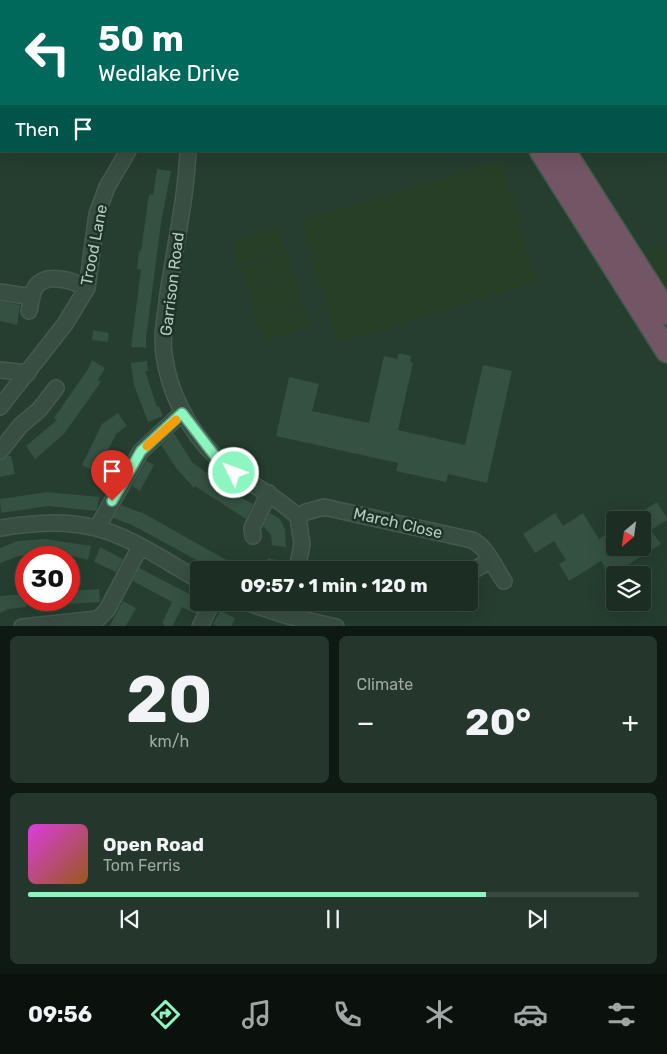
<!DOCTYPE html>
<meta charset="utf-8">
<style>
body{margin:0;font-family:Rubik,sans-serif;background:#25362c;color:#f1f3f6;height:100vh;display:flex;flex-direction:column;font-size:19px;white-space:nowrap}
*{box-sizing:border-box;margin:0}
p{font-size:16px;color:#a0a8a6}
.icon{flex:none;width:28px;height:28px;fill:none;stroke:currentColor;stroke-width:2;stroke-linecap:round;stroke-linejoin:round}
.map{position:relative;height:626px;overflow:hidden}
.drawer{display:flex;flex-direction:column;gap:10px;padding:10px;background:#0f1914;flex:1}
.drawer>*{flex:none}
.top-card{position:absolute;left:0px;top:0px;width:668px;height:152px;box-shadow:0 5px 20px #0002,0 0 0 1px #3a4a41;background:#00695c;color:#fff;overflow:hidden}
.needle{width:32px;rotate:209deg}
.controls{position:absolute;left:606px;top:511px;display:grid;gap:10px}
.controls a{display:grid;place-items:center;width:45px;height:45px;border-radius:5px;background:#1c2e24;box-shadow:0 5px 20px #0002,0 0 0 1px #3a4a41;font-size:25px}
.speed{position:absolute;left:15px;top:546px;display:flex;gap:10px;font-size:25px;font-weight:700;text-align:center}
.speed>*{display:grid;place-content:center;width:65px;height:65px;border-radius:50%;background:#1c2e24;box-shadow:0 5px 20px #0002,0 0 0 1px #3a4a41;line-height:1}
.speed .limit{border:8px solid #d22;background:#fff;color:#111}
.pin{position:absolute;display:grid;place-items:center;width:42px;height:42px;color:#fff;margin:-51px -21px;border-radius:50% 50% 50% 0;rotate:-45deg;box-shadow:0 0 5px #0007}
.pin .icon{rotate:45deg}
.me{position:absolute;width:55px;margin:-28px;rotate:312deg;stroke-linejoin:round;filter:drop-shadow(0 0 4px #0008)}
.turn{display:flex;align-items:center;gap:18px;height:105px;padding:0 15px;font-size:22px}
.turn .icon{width:65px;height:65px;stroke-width:2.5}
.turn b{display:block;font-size:35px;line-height:42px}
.then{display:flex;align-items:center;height:48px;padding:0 15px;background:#0003;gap:10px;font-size:19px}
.big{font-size:38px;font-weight:700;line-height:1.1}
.drawer .widget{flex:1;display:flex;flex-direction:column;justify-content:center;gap:8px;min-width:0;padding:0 18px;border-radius:8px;background:#25362c}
.drawer .dial{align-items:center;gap:0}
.dial b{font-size:65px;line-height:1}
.song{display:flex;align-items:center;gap:15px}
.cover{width:60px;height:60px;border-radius:8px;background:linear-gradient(135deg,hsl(300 70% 55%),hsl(30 70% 35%))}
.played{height:5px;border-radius:2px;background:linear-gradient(90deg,#8df5c0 75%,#3a4a41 75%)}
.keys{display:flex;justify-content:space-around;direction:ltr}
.heat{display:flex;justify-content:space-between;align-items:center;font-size:28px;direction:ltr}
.drawer .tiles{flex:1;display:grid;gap:10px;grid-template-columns:1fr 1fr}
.widget:last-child{grid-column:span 2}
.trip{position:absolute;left:190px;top:561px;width:288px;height:50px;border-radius:5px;background:#1c2e24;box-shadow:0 5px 20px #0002,0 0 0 1px #3a4a41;font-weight:700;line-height:50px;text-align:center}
.tab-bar{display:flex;height:80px;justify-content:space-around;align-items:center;background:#0b120e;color:#a0a8a6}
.tab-bar .icon{width:35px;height:35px}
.tab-bar .selected{color:#8df5c0}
.tab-bar b{font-size:22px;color:#f1f3f6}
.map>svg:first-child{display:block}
.green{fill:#273f27}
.building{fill:#345141}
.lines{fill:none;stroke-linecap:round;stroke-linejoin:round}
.minor-casing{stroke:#455a4f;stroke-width:18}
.highway-casing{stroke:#44594d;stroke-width:25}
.minor{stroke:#394e42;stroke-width:15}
.highway{stroke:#735665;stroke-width:22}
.route-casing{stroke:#5c9f7d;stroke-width:12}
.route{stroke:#8df5c0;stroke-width:9}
.slow{stroke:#f59e0b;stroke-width:9}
.labels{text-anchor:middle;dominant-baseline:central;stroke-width:5;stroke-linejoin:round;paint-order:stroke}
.street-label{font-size:16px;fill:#b5c9bf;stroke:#1e3327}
</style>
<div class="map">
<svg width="667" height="627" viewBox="0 0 667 627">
<rect width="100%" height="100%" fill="#253e30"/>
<path class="green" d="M500 161 537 282 338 343 301 221Z
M280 227 287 250 239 266 232 242Z
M661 244 667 252V293L643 257Z
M288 252 295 276 247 291 240 268Z
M296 278 303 301 255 316 248 293Z
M303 303 311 326 263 341 255 318Z"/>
<path class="building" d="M157 169 171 171 161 223 146 338V348L131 347 141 270 137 269 139 251H141L149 194 153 195Z
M0 301 20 305 17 325 0 321Z
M93 330 109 333 108 342 92 340Z
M399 353 411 356 410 362 413 363 398 430 465 445 483 365 512 371 487 483 448 474 446 482 396 471 398 463 276 436 289 377 319 384 312 411 369 423 384 356 397 359Z
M92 360 105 368 98 380 101 382 64 434 35 459 26 446 57 420 54 418 88 369Z
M147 361 148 371H145L157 407 159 406 163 416 148 422 134 385 131 363Z
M118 413 127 426 116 434 97 473 82 465 102 424Z
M174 433 192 462 236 495 253 504 246 519 195 486 194 488 176 468 161 445Z
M8 456H11L15 474 0 477V460Z
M146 461 154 465 140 491 132 486Z
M47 492 99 497 97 509 96 511 48 506 1 513 0 499Z
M657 502 667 518V520L651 530 661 544 610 576 601 561 569 581 559 564 566 560 554 541 535 553 523 534 555 513 563 526 583 513 599 539 615 529V548H642V520H629Z
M121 505 145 514 244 570H215L132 525 113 518Z
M270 513 280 519 285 529 286 547 272 545 271 535 263 526Z
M45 539 91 546 88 560 70 555 48 554 19 556 0 563V548L18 541Z
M100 547 123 559 116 572 94 562Z
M268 558 283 562 280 570H264Z
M139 568 199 599V602H201L196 614 182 607 172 627H163L164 624 162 623 172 602 133 581Z
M99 589 100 602 69 604V591Z
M26 594V607L9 609 0 613V596Z
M123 601 136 608 131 617 125 627H109Z
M220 611 235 618 231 627H219L213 624Z"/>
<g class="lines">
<g class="minor-casing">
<path id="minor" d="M188 151C186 199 175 246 168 294 166 313 161 335 164 354 169 393 188 429 216 457 241 481 274 493 298 517L302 544 297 570
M0 292 32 297
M29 311C31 304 31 294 35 288 45 271 74 281 87 288
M0 370 28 373
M0 407 65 324 87 288 97 214 107 187 128 151
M0 451 21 425 39 410 56 388
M298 517 306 512 324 507 472 540C487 547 494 567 504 581
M0 528C32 523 64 520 96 528 132 537 166 562 199 580
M97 528 141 451 182 413
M253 536 252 528 269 493
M470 572 490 561
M245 602 288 616 336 627
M22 627 98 619 107 610 140 547
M200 627 212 602"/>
</g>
<g class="highway-casing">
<path id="highway" d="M454 0 455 1
M475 0 476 1
M541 151 667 351
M564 151 667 313"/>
</g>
<use href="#minor" class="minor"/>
<use href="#highway" class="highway"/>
</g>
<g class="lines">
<g class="route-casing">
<path id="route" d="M112 501 141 451 182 413 215 456 234 473"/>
</g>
<use href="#route" class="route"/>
<path class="slow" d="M147 446 176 420"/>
</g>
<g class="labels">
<g class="street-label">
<text transform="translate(94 245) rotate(-79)">Trood Lane</text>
<text transform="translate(172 284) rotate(-83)">Garrison Road</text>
<text transform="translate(398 523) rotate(13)">March Close</text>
</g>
</g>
</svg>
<div class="controls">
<a><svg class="needle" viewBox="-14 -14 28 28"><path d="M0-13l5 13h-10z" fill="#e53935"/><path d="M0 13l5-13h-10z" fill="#a0a8a6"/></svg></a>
<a><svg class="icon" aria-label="layers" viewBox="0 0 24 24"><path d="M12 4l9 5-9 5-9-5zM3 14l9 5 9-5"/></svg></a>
</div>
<div class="speed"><div class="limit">30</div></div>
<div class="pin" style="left:112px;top:501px;background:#d93025"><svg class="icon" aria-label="arrive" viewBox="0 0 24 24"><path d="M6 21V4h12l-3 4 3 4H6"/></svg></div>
<svg class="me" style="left:234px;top:473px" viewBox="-20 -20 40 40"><circle r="17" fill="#8df5c0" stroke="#fff" stroke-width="3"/><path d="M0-11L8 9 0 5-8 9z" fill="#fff"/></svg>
<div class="trip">09:57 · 1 min · 120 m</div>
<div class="top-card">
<div class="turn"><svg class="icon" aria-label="left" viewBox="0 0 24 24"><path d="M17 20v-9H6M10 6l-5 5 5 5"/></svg><div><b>50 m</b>Wedlake Drive</div></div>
<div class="then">Then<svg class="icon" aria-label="arrive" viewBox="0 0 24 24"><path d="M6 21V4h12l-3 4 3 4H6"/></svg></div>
</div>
</div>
<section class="drawer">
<div class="tiles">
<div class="widget dial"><b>20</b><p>km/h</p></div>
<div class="widget"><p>Climate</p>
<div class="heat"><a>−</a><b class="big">20°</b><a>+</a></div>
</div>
<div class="widget">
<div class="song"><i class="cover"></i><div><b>Open Road</b><p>Tom Ferris</p></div></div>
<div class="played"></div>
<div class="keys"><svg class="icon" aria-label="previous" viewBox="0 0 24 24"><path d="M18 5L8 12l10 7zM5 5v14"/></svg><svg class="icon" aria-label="pause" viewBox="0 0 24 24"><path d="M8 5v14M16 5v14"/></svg><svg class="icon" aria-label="next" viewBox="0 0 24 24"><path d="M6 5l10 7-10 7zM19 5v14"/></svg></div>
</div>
</div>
</section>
<nav class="tab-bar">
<b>09:56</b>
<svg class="icon selected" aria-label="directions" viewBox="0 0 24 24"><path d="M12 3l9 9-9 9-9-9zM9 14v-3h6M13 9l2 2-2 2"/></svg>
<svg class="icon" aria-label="music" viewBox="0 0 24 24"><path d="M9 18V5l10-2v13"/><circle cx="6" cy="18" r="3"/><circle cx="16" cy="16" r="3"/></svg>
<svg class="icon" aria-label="phone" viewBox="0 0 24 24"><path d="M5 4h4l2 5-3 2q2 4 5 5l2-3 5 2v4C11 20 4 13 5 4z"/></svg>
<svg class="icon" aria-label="climate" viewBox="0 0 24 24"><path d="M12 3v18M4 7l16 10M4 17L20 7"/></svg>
<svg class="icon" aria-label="car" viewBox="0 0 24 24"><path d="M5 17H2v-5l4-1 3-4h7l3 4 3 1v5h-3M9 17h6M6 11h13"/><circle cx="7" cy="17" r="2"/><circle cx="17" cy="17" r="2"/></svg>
<svg class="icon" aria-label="filters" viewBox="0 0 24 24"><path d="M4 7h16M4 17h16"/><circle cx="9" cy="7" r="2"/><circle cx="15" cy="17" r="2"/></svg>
</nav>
